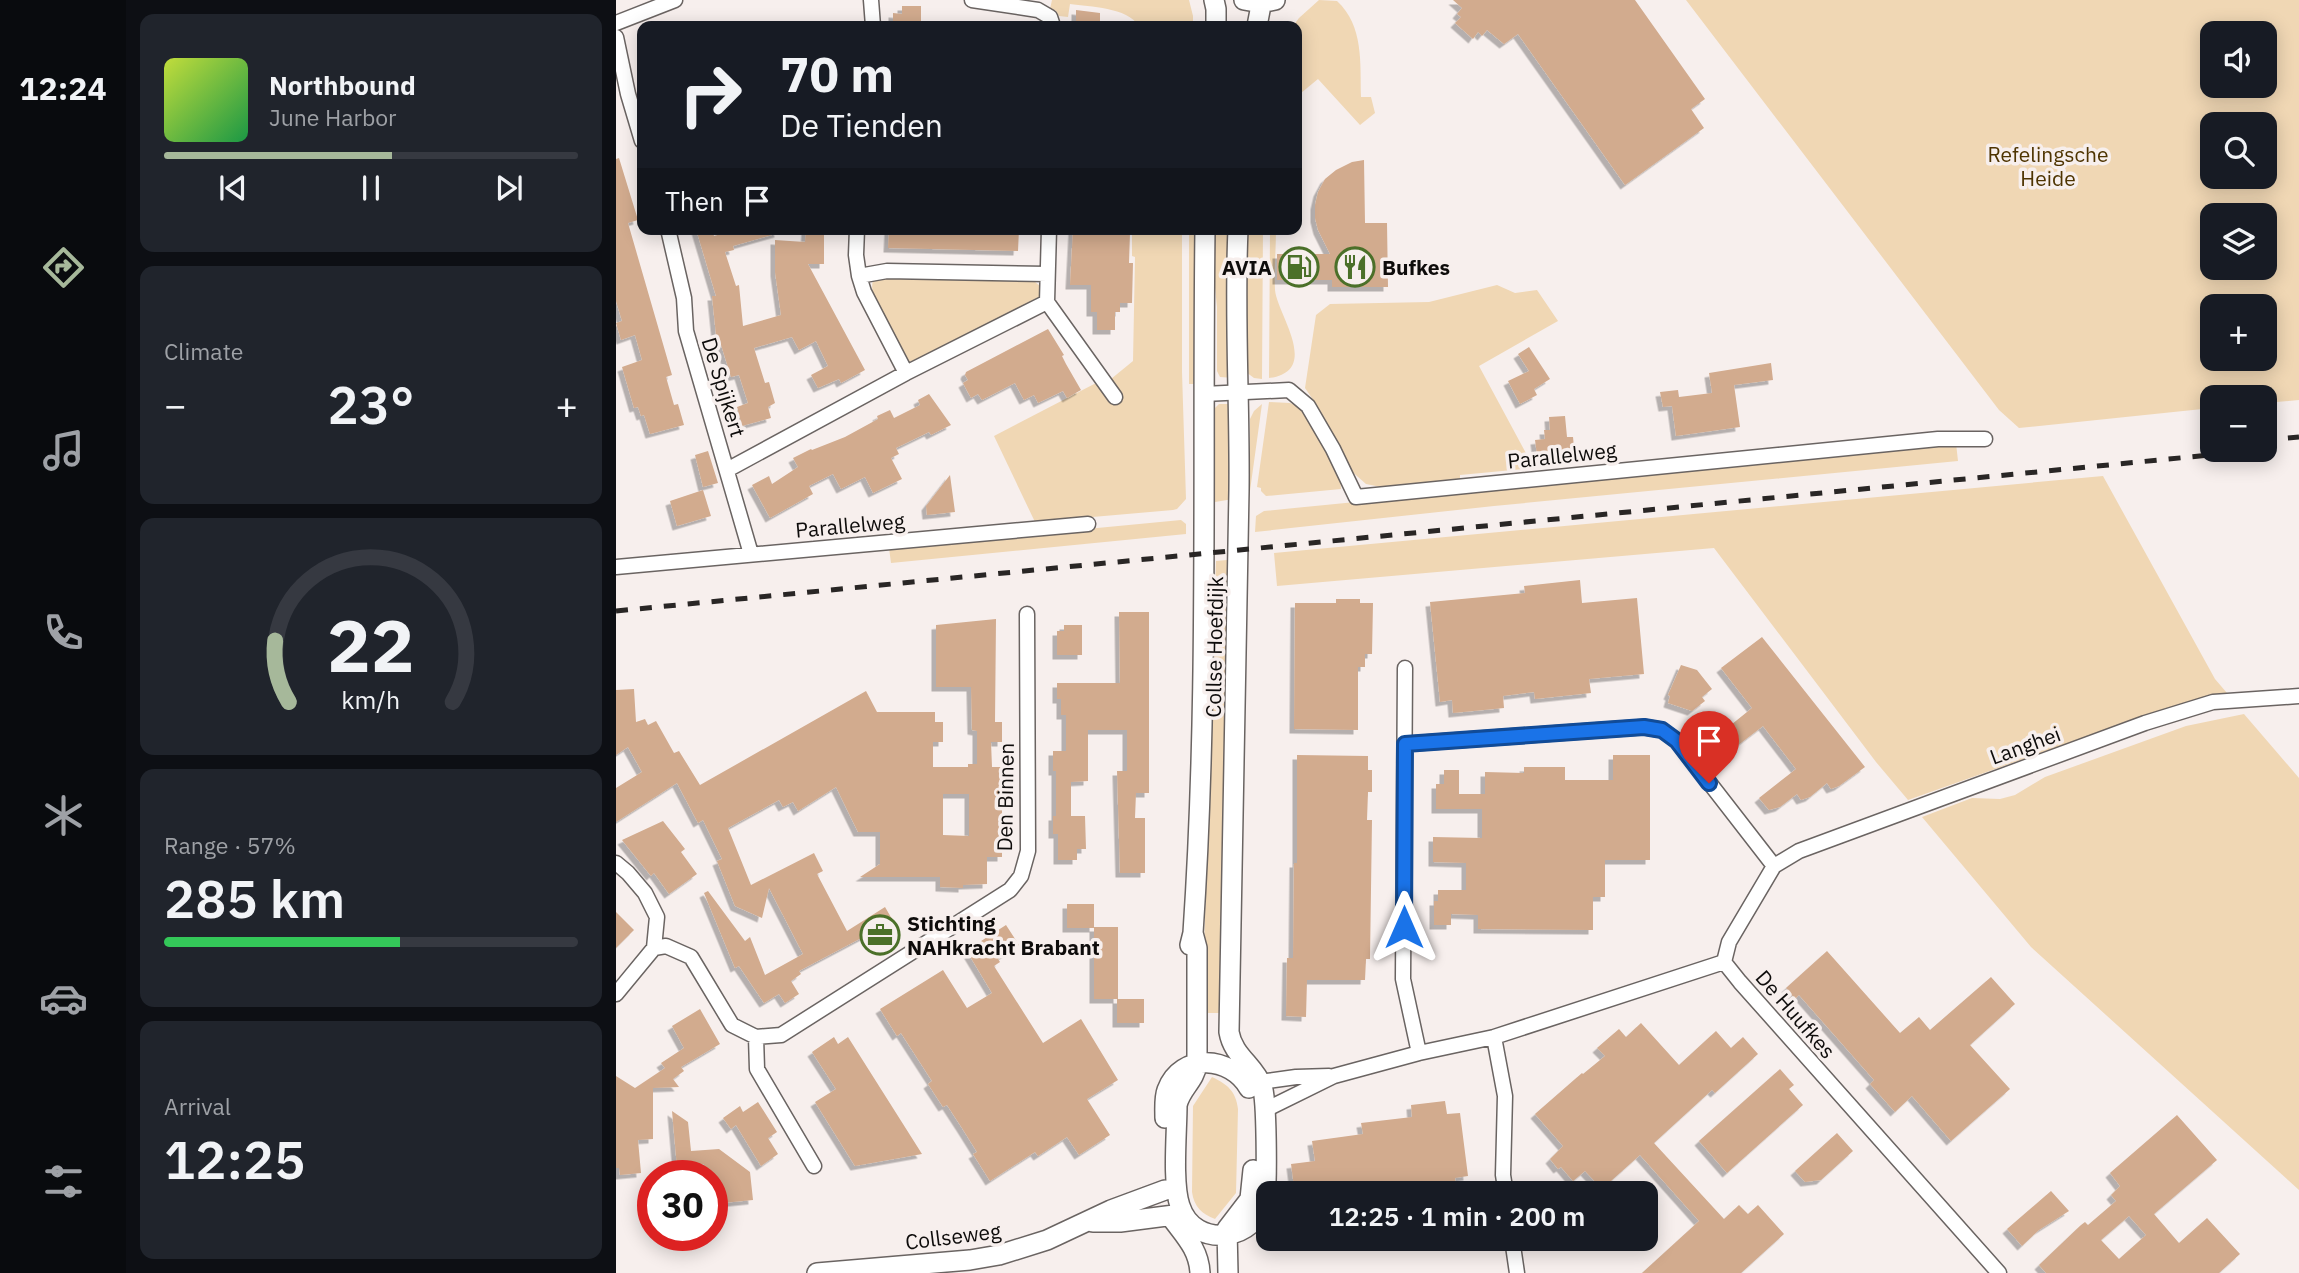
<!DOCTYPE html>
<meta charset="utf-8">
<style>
body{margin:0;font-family:"IBM Plex Sans",sans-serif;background:#20242c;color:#f1f3f6;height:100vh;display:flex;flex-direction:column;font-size:26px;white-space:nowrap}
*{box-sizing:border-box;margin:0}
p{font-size:23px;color:#9ea1a6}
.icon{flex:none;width:38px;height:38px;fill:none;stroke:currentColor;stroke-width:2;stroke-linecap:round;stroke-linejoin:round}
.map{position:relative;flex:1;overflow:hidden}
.panel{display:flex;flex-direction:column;gap:14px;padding:14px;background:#0d0f14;width:490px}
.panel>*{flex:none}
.banner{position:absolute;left:21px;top:21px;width:665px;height:214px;border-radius:14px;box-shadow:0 4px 18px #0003;background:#171b24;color:#f1f3f6;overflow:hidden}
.controls{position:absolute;left:1584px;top:21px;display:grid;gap:14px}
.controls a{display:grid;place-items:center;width:77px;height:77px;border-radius:14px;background:#171b24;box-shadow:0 4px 18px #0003;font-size:35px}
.speed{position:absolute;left:21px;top:1160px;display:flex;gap:14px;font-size:35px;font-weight:700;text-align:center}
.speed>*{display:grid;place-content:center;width:91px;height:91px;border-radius:50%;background:#171b24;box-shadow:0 4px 18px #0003;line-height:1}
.speed .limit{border:10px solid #d22;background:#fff;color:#111}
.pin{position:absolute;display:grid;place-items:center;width:60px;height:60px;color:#fff;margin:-72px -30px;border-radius:50% 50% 50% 0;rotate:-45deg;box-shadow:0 0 7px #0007}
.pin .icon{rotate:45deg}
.me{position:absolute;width:77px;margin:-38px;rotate:0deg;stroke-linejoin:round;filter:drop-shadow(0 0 5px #0008)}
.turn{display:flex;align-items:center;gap:24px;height:147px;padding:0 28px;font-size:32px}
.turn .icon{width:91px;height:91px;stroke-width:2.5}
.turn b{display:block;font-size:49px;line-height:60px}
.then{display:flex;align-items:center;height:66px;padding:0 28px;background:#0003;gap:14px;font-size:26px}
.big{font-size:52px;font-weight:600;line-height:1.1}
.panel .card{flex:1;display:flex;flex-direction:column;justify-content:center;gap:10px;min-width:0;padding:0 24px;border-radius:14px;background:#20242c}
.panel .dial{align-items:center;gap:0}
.dial svg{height:182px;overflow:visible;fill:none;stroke:#363941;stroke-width:7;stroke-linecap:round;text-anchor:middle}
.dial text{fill:#f1f3f6;stroke:none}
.song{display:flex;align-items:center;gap:21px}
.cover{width:84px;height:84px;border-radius:10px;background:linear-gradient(135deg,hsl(70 70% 55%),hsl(140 70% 35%))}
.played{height:7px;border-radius:4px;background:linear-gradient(90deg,#a6b89a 55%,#363941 55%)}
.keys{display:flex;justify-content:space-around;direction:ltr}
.heat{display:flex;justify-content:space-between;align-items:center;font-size:38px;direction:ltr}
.charge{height:10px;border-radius:5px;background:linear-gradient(90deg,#34c759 57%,#363941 0)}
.trip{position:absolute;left:640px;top:1181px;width:402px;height:70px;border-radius:14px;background:#171b24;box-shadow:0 4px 18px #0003;font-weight:600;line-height:70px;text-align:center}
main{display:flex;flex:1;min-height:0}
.menu{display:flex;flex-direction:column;width:126px;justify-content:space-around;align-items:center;background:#090b0e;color:#9ea1a6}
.menu .icon{width:49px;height:49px}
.menu .active{color:#a6b89a}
.menu b{font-size:32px;color:#f1f3f6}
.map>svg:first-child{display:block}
.green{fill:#f0d7b4;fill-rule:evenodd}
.building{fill:#d2ab8e;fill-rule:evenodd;filter:url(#shadow)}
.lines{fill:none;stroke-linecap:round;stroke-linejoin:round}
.street-casing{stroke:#6a6462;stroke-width:17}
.secondary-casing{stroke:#6a6462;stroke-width:22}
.street{stroke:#fff;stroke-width:14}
.secondary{stroke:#fff;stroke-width:19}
.rail{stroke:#292625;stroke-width:5;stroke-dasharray:12 12;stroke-linecap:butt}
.route-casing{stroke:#114b97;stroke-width:18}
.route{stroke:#1a73e8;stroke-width:12}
.labels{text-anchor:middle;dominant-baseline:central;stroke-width:7;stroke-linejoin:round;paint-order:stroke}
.park-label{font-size:21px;fill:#4e3401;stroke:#f7efed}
.poi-label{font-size:21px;font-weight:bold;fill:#0e0c0b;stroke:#f7efed;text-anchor:start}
.street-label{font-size:21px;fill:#0e0c0b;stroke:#f7efed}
</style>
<main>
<nav class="menu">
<b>12:24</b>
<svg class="icon active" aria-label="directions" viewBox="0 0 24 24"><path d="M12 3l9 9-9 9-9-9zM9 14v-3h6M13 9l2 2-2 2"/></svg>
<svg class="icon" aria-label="music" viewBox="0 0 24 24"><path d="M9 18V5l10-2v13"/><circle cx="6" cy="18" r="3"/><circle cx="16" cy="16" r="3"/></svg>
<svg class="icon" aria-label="phone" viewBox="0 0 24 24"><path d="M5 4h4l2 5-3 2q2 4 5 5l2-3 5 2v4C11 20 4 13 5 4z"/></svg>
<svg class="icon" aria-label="climate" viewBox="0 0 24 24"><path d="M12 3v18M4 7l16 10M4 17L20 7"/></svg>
<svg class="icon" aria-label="car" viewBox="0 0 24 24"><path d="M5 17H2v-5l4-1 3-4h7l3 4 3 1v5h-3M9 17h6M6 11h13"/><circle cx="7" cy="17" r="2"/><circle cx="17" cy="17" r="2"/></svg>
<svg class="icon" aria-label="filters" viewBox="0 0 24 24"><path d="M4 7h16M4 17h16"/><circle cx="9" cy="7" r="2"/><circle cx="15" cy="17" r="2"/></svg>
</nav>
<section class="panel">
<div class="card">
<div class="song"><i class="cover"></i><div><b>Northbound</b><p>June Harbor</p></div></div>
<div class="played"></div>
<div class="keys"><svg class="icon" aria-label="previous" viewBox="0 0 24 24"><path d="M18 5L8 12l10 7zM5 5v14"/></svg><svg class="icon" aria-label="pause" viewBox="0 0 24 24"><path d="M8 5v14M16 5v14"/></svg><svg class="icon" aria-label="next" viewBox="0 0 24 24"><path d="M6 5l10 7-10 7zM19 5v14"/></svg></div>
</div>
<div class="card"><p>Climate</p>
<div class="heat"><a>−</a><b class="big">23°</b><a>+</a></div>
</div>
<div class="card dial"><svg viewBox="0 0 100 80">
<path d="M14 69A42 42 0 1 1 86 69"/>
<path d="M14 69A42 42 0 0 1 8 42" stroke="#a6b89a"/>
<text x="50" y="56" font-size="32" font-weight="700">22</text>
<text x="50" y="72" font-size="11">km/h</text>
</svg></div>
<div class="card"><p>Range · 57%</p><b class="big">285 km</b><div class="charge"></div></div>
<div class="card"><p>Arrival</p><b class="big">12:25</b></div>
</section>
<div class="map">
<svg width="1683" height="1273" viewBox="0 0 1683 1273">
<defs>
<filter id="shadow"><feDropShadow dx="-4.5" dy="4.5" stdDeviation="0" flood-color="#0004"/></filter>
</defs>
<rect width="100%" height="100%" fill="#f7efed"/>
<path class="green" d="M436 0H573L577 16V26H523C511 7 474 7 454 4L452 17 443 16 440 11 434 9Z
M703 0 721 1C748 26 744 63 745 97H755L759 113 744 125 702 79 685 93 681 124V26H677L683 18Z
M1070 0H1683V400L1649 403 1648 397H1596V408L1403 428 1383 410ZM1596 33H1648V86H1596ZM1648 124V177H1596V124ZM1596 215H1648V268H1596ZM1596 306H1648V359H1596Z
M516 229H566V372L570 499 561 509 557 510 419 522 378 436 482 382 498 404 507 398 495 379 517 361 519 257 516 256Z
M573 229H584L583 384H573Z
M593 229H611V262L618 378 604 377 601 371V307Z
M628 229H647L646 379 638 378 630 372Z
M654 229H660C660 249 658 270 659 290 661 314 706 371 653 378Z
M270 277 419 282 424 286 423 297 298 362 290 360C279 340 251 302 257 280Z
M881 285 899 293 921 290 942 321 863 366 918 468 844 475V481L770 488 750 484 733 469 704 410 689 388 700 315 714 304 813 302Z
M653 402 674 403 690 410 724 475 725 489 650 496 645 491V488L641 487Z
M603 404H618L617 499 599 502V499H592L595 412Z
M646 404 633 498H627L634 449V419L638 411Z
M1340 443 1342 461 878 506 639 532 640 516 648 511Z
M1487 476 1599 679 1611 693 1581 699 1551 708 1292 800 1260 762 1098 548 661 586 658 553Z
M565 520 570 524V534L275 563 273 548Z
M611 560 606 1013H586L600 561Z
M1628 714 1683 778V1190L1415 947 1306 817 1356 798 1384 799 1399 795 1429 777 1570 726Z
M596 1077C611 1084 620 1091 622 1109L620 1193 599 1219C586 1214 578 1207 576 1192L577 1106Z"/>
<path class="building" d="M837 0H1019L1089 99 1075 109 1088 128 1009 185 902 34 888 44 871 30 866 36 862 32 857 39 839 23 845 17 841 14 846 8Z
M286 6H305V26H277V13L286 14Z
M460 10 484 13V26H460Z
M3 158 22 220 12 223 56 375 50 377 58 405 62 404 68 425 34 434 28 415 25 416 22 407 18 408 6 367 26 360 19 335 5 340 0 323 6 321 0 301V159Z
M748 160 749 223H771L772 287H716V280H661V254H714L702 230 699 218V205L702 192 709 179 720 170 736 162Z
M80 229H96L98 236 122 229H162L163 233 117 246 118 250 109 252 120 286 123 285 127 326 165 315 159 272V240L189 242 190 229H208V264H192L249 370 225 383 223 379 202 388 195 375 212 366 200 341 183 350 176 337 138 348 149 383 153 382 159 403 152 407 155 418 126 426 121 407 132 403 123 375 115 377 102 335H100L96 296H100Z
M273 229H403L402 251 272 248Z
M457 229H509V233H514L513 263H517L516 303H504V312H499V330H481V312H475V285H454Z
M432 329 448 355 446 356 450 364 465 390 451 398 447 391 422 403 418 395 408 400 399 383 366 400 362 394 355 398 347 383 352 380 349 375 350 372Z
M913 347 934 379 918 389 921 395 904 404 892 381 913 371 902 354Z
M1155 363 1157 380 1118 385 1124 427 1060 436 1056 406 1047 407 1044 392 1062 390 1063 397 1096 393 1093 373Z
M313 394 335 425 315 435 313 432 280 448 283 454 275 458 286 479 257 493 249 477 225 489 217 474 193 486 197 494 154 518 136 485 153 476 156 484 182 467 177 458 195 449 196 450 229 437 262 419 261 416 274 410 278 418 304 405 302 400Z
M949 416 951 437H957L959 457 930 460V454L921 455 919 440 929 439 928 430H934L933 417Z
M92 451 102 483 87 487 79 455Z
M334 475 339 512 311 515 310 506Z
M87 490 95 516 61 526 54 501Z
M964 580 966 603 1021 598 1028 674 973 679 975 693 919 699 918 692 887 696 888 708 837 713 836 700 824 702 814 602 909 593 908 586Z
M720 599H744V603H757L756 654H749V667H742V730L678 729 679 603H720Z
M503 612H533V793H520L519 818H529V873H504L501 771H511V730H472V781L455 782V816H469L470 849H461V860H442V834H437V816H440V771H437V751H450V715H445V699H441V683H504Z
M380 619 379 722H386V742H375L376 767H386V857H371V884L347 885V888L324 887V877H244L264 864V832H242L220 787 182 811 177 802 167 807 163 800 112 828 135 885 198 853 207 871 201 874 231 931 269 907 283 931 267 941 265 939 257 944 251 935 183 971 185 974 175 981 183 994 169 1003 163 994 148 1003 123 966 119 968 88 893 92 891 129 941 134 937 149 975 187 954 153 888 146 918 119 906 101 861 106 859 87 820 82 823 61 783 0 822V788L26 772 12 747 0 755V690L18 689 20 722 29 719 32 725 40 721 58 753 63 751 84 785 250 691 261 712H319V722H327V742H317V767H352V764H361V731L356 730 355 687H320V625ZM327 794H353V836L327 835Z
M448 625H466V655H441V631H448Z
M1146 637 1249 767 1223 786 1215 789 1211 783 1194 797 1185 800 1181 794 1164 807 1153 810 1143 798 1180 769 1147 726 1117 749 1105 733 1136 708 1105 668Z
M1065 665 1081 670 1096 689 1086 697 1089 701 1076 711 1052 703 1054 696 1052 695Z
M681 755 752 756V770H756V792H752L751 820H756L754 959H750L749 980H691L690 1017 670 1016 671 958H677L678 863H681Z
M997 755H1034V860H989V897H977V930L862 929V915L835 914V925H818V901H822V890H850V863L817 862V837L866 838V809H820V784H828V770H843V794H869V772L908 773V767H949V780H997Z
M47 821 69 849 65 852 81 874 53 894 38 873 35 876 6 840Z
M451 904H478V927H502V999H528V1023H501V999H478V928H451Z
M0 912 18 930 0 948Z
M390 925 403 945 382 959 384 962 378 966 427 1043 465 1019 502 1080 471 1099 494 1135 463 1155 451 1137 422 1156 419 1152 374 1181 357 1154 361 1152 346 1128 331 1105 327 1107 312 1084 316 1081 285 1033 281 1036 264 1009 327 970 351 1008 376 993 352 953 364 946 362 943Z
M1211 951 1284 1033 1303 1017 1314 1030 1375 977 1399 1004 1354 1045 1394 1089 1335 1141 1296 1096 1279 1112 1254 1084 1258 1080 1183 995 1179 999 1170 988Z
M84 1009 104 1044 65 1067 68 1071 57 1079 63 1087 37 1088V1139L22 1140 25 1173 4 1175 3 1168H0V1076L19 1088 49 1068 45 1063 68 1048 56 1026Z
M1025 1023 1063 1065 1100 1031 1115 1048 1127 1037 1142 1054 1099 1093 1096 1090 1038 1143 1108 1219 1123 1205 1132 1214 1142 1205 1168 1234 1125 1273H1026L1083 1221 1024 1155 986 1189 969 1171 957 1181 945 1167 942 1169 934 1159 947 1146 919 1114 966 1073 967 1074 989 1056 981 1048 1003 1029 1010 1037Z
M218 1037 222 1044 232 1037 306 1154 239 1166 199 1102 220 1089 196 1052Z
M1164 1069 1178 1085 1173 1089 1187 1105 1111 1173 1083 1141Z
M829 1101 831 1114 844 1113 852 1176 839 1178 841 1194H679L675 1164 699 1161 696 1141 747 1134 745 1123 796 1117 795 1105Z
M142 1102 161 1132 152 1138 162 1154 145 1166 120 1125 115 1129 107 1118 124 1106 127 1112Z
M56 1111 72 1122 75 1151 103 1149 134 1172 137 1200 96 1204V1176H89L88 1164 61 1167Z
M1561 1115 1601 1160 1538 1214 1563 1243 1591 1218 1624 1254 1603 1273H1430L1423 1265 1465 1225 1469 1222 1472 1225 1500 1201 1495 1195 1504 1186 1494 1173ZM1513 1216 1530 1235 1503 1259 1485 1240Z
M1221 1133 1237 1151 1205 1180 1189 1182 1179 1171Z
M1435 1191 1453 1211 1423 1230 1406 1246 1391 1229Z"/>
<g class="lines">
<g class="street-casing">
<path id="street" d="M255 0 257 26
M356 0 422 10 434 17 437 26
M0 23 59 0
M0 37 12 94 26 141
M52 229 68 298 70 331 135 554
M241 229 240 255 243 276
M431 302 290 373 248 292 243 276 271 271 431 274
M431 302 499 397
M431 302 433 229
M588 394 673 390 692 406 717 449 740 497 1322 439H1369
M111 470 290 373
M0 567 472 524
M789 668 787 979 803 1053
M789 744 1028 727 1046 730 1061 741 1158 866
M0 863 12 873 29 893 41 917 38 948 0 994
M38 948 50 946 75 957 116 1025 140 1037 165 1035 394 890 405 876 412 851 411 614
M1108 962 1113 942 1158 866 1183 851 1529 723 1597 702 1683 696
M1108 962 1124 982 1383 1273
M140 1037 141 1069 198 1166
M878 1037 889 1096 887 1175 890 1194
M644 1082 680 1077 713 1076
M649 1110 718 1076 803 1053 878 1037 1108 962
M896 1239 901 1273"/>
</g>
<g class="secondary-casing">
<path id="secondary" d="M598 0 600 9V26
M628 0 645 3 659 0
M641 26 646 0
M577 933 581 948V1064C579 1081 565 1088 561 1105 561 1131 556 1183 564 1206 578 1250 642 1242 649 1198 651 1181 651 1099 646 1086 638 1065 617 1056 613 1032 617 851 621 670 623 490 624 403 618 316 622 229
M574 945 577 933C593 698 586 464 589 229
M549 1118C549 1108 548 1098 551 1090 565 1052 615 1056 633 1088
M555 1217C568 1235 583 1249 584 1273
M477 1222H504L566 1214
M201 1273 354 1260 383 1255 431 1240 495 1210 549 1190
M612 1273 611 1229 634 1199 637 1170"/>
</g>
<use href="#street" class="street"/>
<use href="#secondary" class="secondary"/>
<path class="rail" d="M1648 440 1683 437
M0 611 1645 450"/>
</g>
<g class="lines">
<g class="route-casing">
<path id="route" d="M788 927 789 744 1028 727 1046 730 1061 741 1093 783"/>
</g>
<use href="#route" class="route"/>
</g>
<defs>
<g id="fuel-ring" transform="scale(2.0125)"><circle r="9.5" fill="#f7efed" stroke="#4b7029" stroke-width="1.5"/><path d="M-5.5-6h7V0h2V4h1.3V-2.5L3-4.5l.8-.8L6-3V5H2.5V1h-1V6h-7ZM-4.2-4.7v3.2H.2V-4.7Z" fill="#4b7029"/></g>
<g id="restaurant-ring" transform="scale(2.0125)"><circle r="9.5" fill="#f7efed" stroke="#4b7029" stroke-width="1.5"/><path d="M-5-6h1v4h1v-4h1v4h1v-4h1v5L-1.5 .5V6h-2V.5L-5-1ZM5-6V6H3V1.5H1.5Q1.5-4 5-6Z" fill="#4b7029"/></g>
<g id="office-ring" transform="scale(2.0125)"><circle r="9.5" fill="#f7efed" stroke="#4b7029" stroke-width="1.5"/><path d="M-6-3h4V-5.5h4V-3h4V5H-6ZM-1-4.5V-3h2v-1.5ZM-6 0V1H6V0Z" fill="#4b7029"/></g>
</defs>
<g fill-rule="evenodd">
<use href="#fuel-ring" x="683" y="267"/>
<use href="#restaurant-ring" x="739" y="267"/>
<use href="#office-ring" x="264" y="935"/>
</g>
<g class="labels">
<g class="park-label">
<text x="1432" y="154">Refelingsche<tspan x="1432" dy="24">Heide</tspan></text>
</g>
<g class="poi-label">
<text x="656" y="267" text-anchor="end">AVIA</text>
<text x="766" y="267">Bufkes</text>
<text x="291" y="923">Stichting<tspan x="291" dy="24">NAHkracht Brabant</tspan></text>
</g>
<g class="street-label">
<text transform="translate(108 387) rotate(73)">De Spijkert</text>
<text transform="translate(946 455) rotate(-6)">Parallelweg</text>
<text transform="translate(234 525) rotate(-5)">Parallelweg</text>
<text transform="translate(598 647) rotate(-89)">Collse Hoefdijk</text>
<text transform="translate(1409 745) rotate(-20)">Langhei</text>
<text transform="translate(389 797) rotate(-89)">Den Binnen</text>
<text transform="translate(1180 1014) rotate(49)">De Huufkes</text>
<text transform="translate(337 1236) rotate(-7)">Collseweg</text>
</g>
</g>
</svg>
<div class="controls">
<a><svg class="icon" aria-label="sound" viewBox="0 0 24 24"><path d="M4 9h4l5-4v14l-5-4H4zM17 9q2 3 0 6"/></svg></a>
<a><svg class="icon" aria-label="search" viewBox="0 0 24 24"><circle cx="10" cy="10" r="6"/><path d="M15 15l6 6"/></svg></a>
<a><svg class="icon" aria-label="layers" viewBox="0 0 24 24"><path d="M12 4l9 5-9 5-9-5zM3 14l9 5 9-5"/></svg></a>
<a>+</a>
<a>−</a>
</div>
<div class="speed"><div class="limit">30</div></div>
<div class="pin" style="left:1093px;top:783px;background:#d93025"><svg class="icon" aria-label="arrive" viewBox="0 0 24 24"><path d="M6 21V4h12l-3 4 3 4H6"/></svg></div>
<svg class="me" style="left:788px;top:927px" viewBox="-20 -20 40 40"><path d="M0-17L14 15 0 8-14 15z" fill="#1a73e8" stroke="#fff" stroke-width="4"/></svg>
<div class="trip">12:25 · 1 min · 200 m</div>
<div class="banner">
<div class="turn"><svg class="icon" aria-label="right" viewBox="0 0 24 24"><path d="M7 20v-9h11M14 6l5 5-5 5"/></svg><div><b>70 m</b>De Tienden</div></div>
<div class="then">Then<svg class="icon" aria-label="arrive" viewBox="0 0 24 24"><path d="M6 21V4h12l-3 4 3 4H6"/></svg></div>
</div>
</div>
</main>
